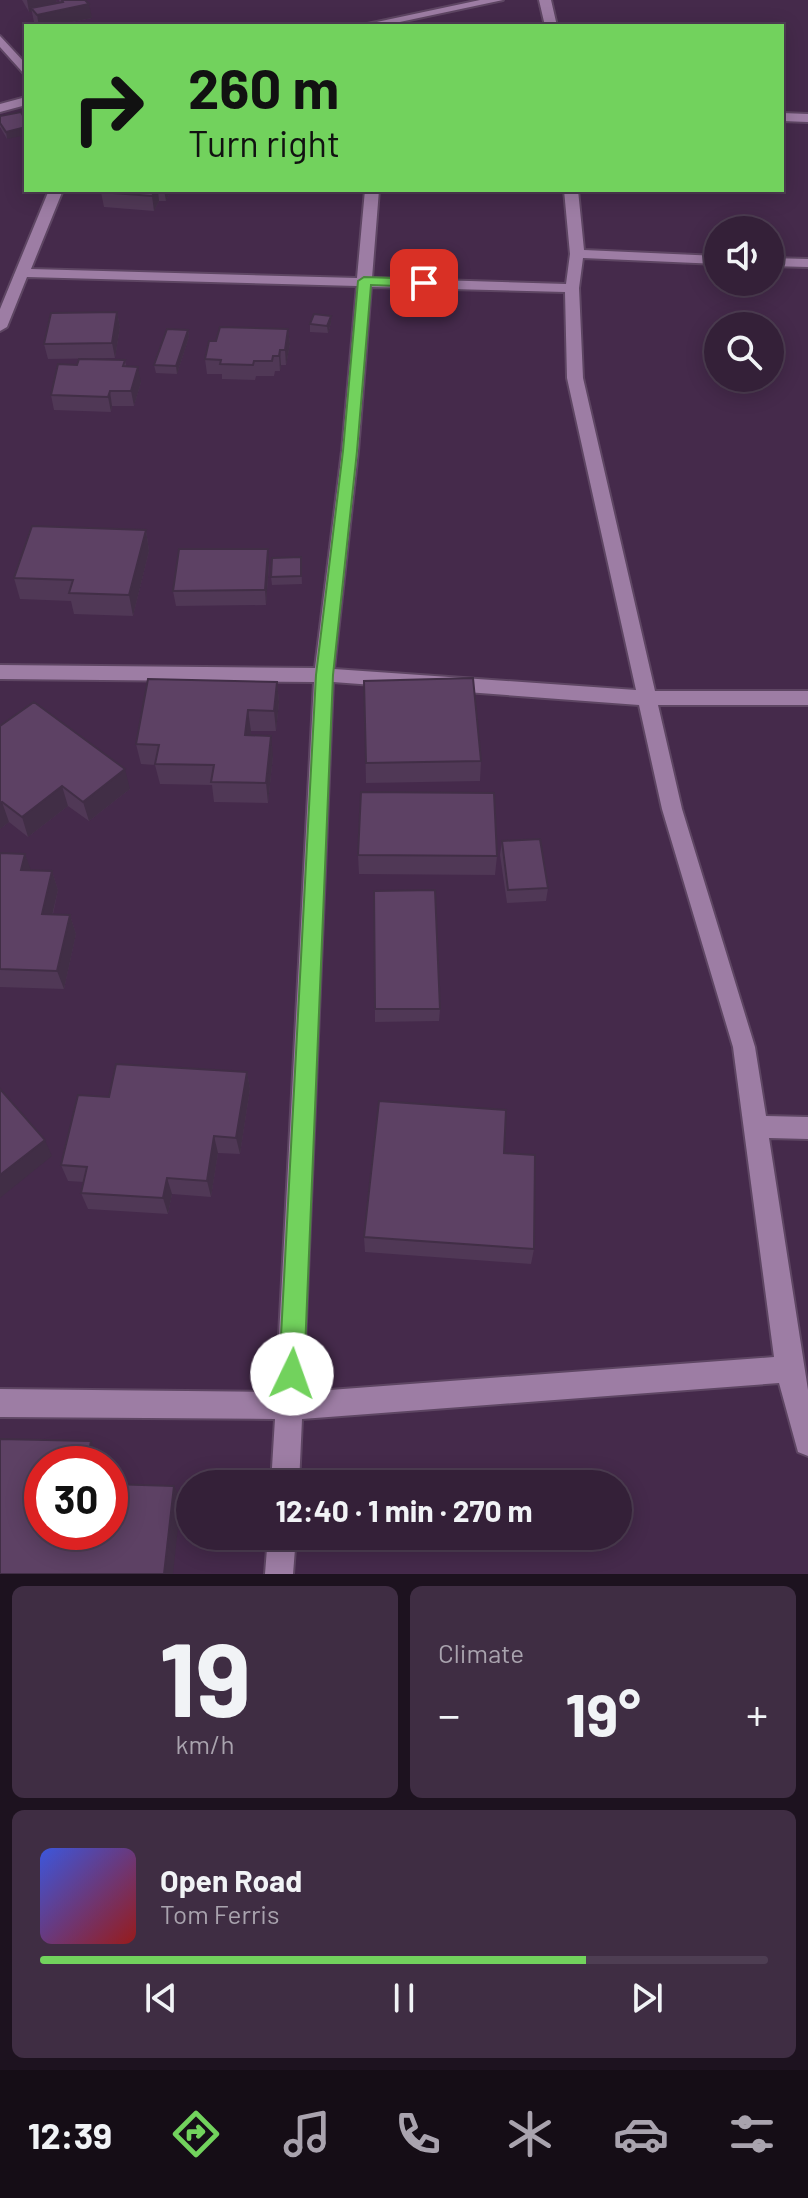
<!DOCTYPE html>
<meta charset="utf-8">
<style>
body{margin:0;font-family:Barlow,sans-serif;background:#3f2d43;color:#f1f3f6;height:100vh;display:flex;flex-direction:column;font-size:30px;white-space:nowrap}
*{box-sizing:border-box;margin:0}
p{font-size:26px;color:#a9a3ae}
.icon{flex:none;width:44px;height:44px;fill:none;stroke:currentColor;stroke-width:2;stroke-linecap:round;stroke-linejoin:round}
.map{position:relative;height:1574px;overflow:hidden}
.drawer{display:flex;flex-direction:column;gap:12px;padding:12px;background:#1d121f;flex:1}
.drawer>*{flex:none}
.top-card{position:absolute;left:24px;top:24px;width:760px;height:168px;border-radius:0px;box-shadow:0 4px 20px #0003,0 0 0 2px #4e3e53;background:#72d25d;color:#111;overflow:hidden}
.fabs{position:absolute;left:704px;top:216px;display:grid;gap:16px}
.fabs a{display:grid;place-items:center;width:80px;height:80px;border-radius:50%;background:#342038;box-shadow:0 4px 20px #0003,0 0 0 2px #4e3e53;font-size:40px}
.speed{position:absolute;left:24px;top:1446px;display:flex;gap:16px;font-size:40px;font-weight:700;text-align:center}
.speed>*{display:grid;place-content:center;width:104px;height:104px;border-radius:50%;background:#342038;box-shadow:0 4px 20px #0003,0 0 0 2px #4e3e53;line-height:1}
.speed .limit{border:12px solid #d22;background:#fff;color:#111}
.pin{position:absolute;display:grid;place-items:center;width:68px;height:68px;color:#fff;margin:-34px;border-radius:16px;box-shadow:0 4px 12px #0006}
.me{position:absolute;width:88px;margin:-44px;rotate:3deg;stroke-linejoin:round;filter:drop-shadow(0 0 6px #0008)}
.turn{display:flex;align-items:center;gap:28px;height:168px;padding:0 32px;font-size:36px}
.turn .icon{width:104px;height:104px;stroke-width:2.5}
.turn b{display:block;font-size:56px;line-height:68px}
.big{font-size:60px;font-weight:700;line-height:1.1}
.drawer .tile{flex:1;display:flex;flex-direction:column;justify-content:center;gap:12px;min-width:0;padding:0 28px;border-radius:12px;background:#3f2d43}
.drawer .dial{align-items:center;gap:0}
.dial b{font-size:104px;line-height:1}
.song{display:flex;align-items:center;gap:24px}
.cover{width:96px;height:96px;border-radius:12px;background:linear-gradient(135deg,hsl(230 70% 55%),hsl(0 70% 35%))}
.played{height:8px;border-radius:4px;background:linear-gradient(90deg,#72d25d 75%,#4e3e53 75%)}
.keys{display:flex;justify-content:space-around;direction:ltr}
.heat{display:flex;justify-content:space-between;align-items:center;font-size:44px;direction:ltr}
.drawer .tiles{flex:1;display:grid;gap:12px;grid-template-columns:1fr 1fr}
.tile:last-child{grid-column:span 2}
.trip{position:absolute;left:176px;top:1470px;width:456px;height:80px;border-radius:40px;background:#342038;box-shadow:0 4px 20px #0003,0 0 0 2px #4e3e53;font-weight:700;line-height:80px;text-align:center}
.menu{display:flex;height:128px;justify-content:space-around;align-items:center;background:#150d16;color:#a9a3ae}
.menu .icon{width:56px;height:56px}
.menu .on{color:#72d25d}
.menu b{font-size:36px;color:#f1f3f6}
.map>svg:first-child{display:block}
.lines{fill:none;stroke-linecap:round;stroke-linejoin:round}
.minor-casing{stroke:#5e4663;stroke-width:4}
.minor{fill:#9d7da4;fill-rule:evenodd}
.wall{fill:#503856}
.shaded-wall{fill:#412e46}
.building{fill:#5d4164;stroke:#412e46;stroke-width:2}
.route{fill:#72d25d;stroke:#4a883c;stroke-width:2}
</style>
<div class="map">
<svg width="808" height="1574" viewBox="0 0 808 1574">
<rect width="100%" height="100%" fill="#452a4b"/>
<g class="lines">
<g class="minor-casing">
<path id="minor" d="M480 0H503L381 26H358Z
M539 0H551L557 26H545Z
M0 36 26 64V76L0 47Z
M26 97V105L0 112V104Z
M782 113 808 114V122L782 121Z
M49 190H63L31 269 357 278 365 190H379L372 278 566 284 570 254 564 190H578L584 250 718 256V264L583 258 579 288 583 378 655 691H808V705H658L682 809 755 1047 766 1116 808 1117V1139L769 1138 808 1390V1456L798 1452 779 1383 302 1419 299 1484H271L275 1419 0 1417V1389L276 1392 314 682 0 679V665L315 668 342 451 357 286 27 277 7 327 0 331V309ZM371 287 565 292 567 378 636 690 334 669 358 451ZM333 682 639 705 662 809 733 1047 774 1357 303 1392Z
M770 258 808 259V267L770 266Z
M268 1536H296L293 1574H265Z"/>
</g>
<use href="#minor" class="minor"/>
</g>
<path class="wall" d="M22 0H56L57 3H60L59 0H85L92 18 52 26H38L34 22 32 12H29Z
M0 116 26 121 7 139 0 127Z
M102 190H171L166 201H159L154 211 104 207 101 192Z
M117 312 120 327 115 358 48 359 44 344Z
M331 316V323L328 333 310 332V324Z
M288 329 290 344 286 365H281L280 371H275L274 376H256L255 380 222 379V374H207L205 359 216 341Z
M188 330 189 337 177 374 156 373 154 365Z
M125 360 126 366 141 382 134 406H112L111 412 54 410 51 395 77 365Z
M146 530 149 551 133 616 74 614 71 601 20 599 14 578Z
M301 557 302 584 272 585 271 577Z
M269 564 266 605 176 606 173 591Z
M364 681 481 761 480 781 366 783Z
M277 682 279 702 276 731H251L250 735 273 756 268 803 214 802 212 785 160 784 155 765 141 764 136 744Z
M0 726 130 789 89 821 68 806 28 837 9 822 0 829Z
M502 841 548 888 546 901 507 903 500 855Z
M0 853 25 854 30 870 52 871 58 890 53 914 70 915 76 934 64 989 0 987Z
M358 855 497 856 495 875 359 874Z
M374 891 440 1009 439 1021 375 1022Z
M247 1072 250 1089 240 1154 218 1153 211 1197 172 1194 168 1214 88 1209 81 1193 84 1182 68 1181 61 1165 109 1097Z
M364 1237 534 1249 531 1264 365 1252Z"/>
<path class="shaded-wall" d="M27 0H56L58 7 31 8 32 12H29Z
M89 4 92 18 52 26H39L37 15Z
M26 127V135L7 139 6 132Z
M156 190H158L159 201 154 211 152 196Z
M164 190H171L166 201Z
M117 312 120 327 115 358 112 343Z
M331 316V323L328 333 327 326Z
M288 329 290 344 286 365 285 350Z
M188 330 189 337 177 374 176 366Z
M280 350 281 365 280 371 279 356Z
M138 367 141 382 134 406 131 391Z
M110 391 112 406 111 412 108 397Z
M146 530 149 551 133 616 129 595Z
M268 549 269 564 266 605 265 590Z
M277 682 279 702 276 731 274 711Z
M248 710 251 731 248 756 245 735Z
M271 736 273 756 268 803 266 783Z
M125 769 130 789 89 821 83 802Z
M62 786 68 806 28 837 22 817Z
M2 802 9 822 0 829V803Z
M25 854 32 873 21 870Z
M52 871 58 890 48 933 42 914Z
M70 915 76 934 64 989 57 971Z
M247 1072 250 1089 240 1154 236 1138Z
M214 1136 218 1153 211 1197 207 1181Z
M45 1140 52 1156 0 1198V1175Z
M167 1178 172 1194 168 1214 163 1198Z
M91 1441 100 1456 99 1464H87Z
M174 1486 181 1499 173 1574H164Z"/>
<path class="building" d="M62 0H85L89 4 37 15 31 8 63 2Z
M21 112 26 121V127L6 132 0 123V116Z
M102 190H156L152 196 101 192Z
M117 312 112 343 44 344 51 313Z
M314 314 331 316 327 326 310 324Z
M220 327 288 329 285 350H280L279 356H273L272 361H254L253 365 220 364 221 360 205 359 209 341H216Z
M167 329 188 330 176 366 154 365Z
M79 359 125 360 123 366 138 367 131 391H110L108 397 51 395 58 364 77 365Z
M32 526 146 530 129 595 69 593 73 580 14 578Z
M179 549H268L265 590 173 591Z
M301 557V576L271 577 272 558Z
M473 678 481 761 366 763 364 681Z
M148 679 277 682 274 711 248 710 245 735 271 736 266 783 211 782 214 765 155 764 159 745 136 744Z
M34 702 125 769 83 802 62 786 22 817 2 802 0 803V726Z
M361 792 494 793 497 856 358 855Z
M540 839 548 888 508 890 502 841Z
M0 853 25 854 21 870 52 871 42 914 70 915 57 971 0 969Z
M435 890 440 1009H375L374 891Z
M116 1064 247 1072 236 1138 214 1136 207 1181 167 1178 163 1198 81 1193 87 1167 61 1165 78 1095 109 1097Z
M0 1089 45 1140 0 1175Z
M379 1101 506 1110 504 1153 535 1155 534 1249 364 1237Z
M0 1439 91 1441 87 1464H42V1532H110V1484L174 1486 164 1574H0Z"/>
<path class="route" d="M364 277 424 279 430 283 424 287 371 285 357 451 333 675 304 1374 300 1383 292 1386 283 1383 279 1374 316 675 343 451 358 281Z"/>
</svg>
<div class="fabs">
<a><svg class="icon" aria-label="sound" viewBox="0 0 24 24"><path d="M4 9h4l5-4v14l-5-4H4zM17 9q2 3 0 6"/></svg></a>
<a><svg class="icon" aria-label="search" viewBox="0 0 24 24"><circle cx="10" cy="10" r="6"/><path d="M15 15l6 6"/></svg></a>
</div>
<div class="speed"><div class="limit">30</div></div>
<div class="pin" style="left:424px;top:283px;background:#d93025"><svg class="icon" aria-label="arrive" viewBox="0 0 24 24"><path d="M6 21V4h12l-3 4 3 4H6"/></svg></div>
<svg class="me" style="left:292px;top:1374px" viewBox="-20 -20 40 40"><circle r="19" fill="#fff"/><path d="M0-13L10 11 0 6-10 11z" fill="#72d25d"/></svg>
<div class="trip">12:40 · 1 min · 270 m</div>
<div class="top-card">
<div class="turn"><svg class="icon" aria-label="right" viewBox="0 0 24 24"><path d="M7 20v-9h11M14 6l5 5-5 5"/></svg><div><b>260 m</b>Turn right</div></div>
</div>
</div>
<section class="drawer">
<div class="tiles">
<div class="tile dial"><b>19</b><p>km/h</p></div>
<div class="tile"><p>Climate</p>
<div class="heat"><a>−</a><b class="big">19°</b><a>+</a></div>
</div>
<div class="tile">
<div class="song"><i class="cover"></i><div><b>Open Road</b><p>Tom Ferris</p></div></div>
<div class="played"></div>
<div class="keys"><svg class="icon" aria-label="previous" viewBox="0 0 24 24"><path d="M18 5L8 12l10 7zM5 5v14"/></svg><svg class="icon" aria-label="pause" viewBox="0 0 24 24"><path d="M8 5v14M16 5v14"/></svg><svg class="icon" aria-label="next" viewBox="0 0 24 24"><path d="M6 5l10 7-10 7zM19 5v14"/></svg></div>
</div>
</div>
</section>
<nav class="menu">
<b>12:39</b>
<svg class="icon on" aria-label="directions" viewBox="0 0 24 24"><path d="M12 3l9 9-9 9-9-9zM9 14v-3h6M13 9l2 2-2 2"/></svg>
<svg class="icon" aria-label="music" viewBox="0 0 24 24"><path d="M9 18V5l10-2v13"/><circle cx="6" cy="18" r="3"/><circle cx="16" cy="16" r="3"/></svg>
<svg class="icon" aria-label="phone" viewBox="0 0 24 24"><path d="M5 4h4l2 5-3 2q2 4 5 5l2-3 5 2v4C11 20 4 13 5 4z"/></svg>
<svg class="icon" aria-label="climate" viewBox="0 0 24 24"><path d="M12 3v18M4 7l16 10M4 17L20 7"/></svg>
<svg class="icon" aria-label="car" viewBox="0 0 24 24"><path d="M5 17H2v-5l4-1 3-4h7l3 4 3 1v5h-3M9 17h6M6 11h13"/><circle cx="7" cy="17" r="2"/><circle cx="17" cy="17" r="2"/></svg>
<svg class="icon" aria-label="filters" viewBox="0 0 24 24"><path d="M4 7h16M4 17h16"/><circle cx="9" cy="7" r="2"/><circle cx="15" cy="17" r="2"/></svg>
</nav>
